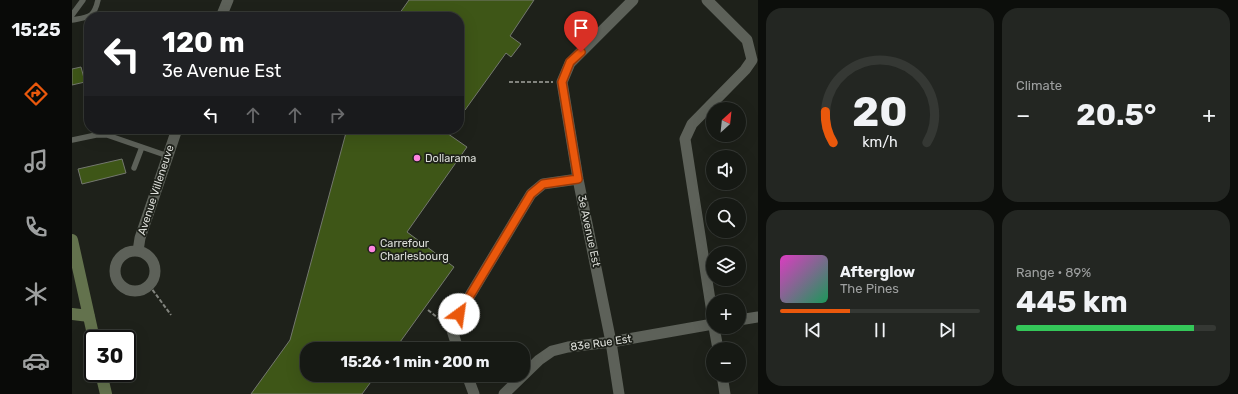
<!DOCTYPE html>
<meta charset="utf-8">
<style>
body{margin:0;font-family:Rubik,sans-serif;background:#232622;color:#f1f3f6;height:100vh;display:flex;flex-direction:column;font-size:15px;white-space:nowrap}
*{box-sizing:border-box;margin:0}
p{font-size:13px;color:#9ea0a0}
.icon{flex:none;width:22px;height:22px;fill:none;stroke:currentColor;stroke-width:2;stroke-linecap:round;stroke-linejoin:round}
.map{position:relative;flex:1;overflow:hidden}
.details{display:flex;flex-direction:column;gap:8px;padding:8px;background:#0c0e0b;width:480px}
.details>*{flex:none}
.hud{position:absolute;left:12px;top:12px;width:380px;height:122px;border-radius:16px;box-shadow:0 4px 16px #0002,0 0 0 1px #353834;background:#202124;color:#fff;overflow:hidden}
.needle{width:26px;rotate:27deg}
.controls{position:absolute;left:634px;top:102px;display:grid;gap:8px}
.controls a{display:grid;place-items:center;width:40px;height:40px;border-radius:50%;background:#161914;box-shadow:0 4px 16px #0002,0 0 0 1px #353834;font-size:20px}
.speed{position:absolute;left:12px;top:330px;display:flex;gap:8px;font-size:20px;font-weight:700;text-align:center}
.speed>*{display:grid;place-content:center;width:52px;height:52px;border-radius:50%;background:#161914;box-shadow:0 4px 16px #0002,0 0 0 1px #353834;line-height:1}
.speed .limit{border:2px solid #111;border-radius:6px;background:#fff;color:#111}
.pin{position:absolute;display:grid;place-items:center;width:34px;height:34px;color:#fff;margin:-41px -17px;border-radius:50% 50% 50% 0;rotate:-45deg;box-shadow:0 0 4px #0007}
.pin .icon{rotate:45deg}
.me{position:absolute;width:44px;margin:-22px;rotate:31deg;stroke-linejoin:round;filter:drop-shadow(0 0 3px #0008)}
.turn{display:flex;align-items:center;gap:14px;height:84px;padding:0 12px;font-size:18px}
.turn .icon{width:52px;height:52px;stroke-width:2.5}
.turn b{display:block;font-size:28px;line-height:34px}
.lanes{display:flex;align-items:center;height:38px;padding:0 12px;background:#0003;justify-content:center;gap:20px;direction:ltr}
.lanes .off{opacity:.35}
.big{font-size:30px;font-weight:700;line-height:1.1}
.details .tile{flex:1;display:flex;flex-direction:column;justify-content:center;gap:6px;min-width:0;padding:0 14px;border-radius:16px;background:#232622}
.details .dial{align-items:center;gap:0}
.dial svg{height:104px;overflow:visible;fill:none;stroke:#353834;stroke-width:7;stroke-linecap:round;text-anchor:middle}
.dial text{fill:#f1f3f6;stroke:none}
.song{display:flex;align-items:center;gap:12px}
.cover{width:48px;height:48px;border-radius:6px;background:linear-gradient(135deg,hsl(310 70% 55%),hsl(150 70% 35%))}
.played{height:4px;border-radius:2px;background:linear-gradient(90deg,#ea580c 35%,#353834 35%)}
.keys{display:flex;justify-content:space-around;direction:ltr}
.heat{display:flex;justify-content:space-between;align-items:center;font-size:22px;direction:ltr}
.charge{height:6px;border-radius:3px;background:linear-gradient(90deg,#34c759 89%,#353834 0)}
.details .tiles{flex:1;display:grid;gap:8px;grid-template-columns:repeat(2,1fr)}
.trip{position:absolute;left:228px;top:342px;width:230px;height:40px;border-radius:16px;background:#161914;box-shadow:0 4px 16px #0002,0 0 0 1px #353834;font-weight:700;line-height:40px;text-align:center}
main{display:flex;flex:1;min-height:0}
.menu{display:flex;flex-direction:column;width:72px;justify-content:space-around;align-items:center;background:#090a08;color:#9ea0a0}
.menu .icon{width:28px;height:28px}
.menu .on{color:#ea580c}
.menu b{font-size:18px;color:#f1f3f6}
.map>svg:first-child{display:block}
.building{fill:#3e5617;stroke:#74786f}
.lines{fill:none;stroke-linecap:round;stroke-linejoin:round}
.path{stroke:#82847e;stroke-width:2;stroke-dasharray:4 2;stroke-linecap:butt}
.lane{stroke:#5d6159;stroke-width:5.5}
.street{stroke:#5d6159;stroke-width:11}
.secondary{stroke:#63724d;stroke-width:12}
.route-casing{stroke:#983908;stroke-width:10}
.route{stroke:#ea580c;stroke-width:7}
.poi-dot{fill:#fe85df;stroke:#1e211a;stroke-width:1.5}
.labels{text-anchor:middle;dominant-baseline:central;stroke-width:3.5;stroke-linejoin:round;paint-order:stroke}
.poi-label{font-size:11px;fill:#dcded9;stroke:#1e211a;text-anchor:start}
.street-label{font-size:11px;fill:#dcded9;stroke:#1e211a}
</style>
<main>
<nav class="menu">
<b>15:25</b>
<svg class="icon on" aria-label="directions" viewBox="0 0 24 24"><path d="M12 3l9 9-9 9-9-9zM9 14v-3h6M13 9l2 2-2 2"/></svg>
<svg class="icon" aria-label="music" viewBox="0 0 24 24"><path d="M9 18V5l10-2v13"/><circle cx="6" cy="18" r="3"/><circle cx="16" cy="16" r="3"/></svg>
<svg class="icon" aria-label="phone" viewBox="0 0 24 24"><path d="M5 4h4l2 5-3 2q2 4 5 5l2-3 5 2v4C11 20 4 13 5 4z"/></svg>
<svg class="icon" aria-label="climate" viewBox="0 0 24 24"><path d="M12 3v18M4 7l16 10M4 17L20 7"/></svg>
<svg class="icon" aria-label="car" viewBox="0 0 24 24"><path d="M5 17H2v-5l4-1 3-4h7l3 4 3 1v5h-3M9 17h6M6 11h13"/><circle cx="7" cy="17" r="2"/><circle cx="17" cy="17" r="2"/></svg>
</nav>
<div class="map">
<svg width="686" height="394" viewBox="0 0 686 394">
<rect width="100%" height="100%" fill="#1e211a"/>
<path class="building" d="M337 0H462L438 36 449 44 439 57 434 53 393 110 387 106V17H325Z
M9 67 13 82 0 85V69Z
M275 129H369L395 147 335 232 382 267 323 349H235V375H304L290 394H179L218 340Z
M50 159 54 173 10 184 6 169Z"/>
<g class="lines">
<path class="path" d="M437 82H481
M77 285 99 315
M356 310 371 322"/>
<path class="lane" d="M0 15 11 0
M0 20C17 17 22 18 26 0
M0 140 24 135H35L96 156
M62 168 70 147"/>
<path class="street" d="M635 0 675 40 680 60 673 70 620 124 613 139 641 319
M149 17 156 0
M66 251 68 238 105 129
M43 271a20 20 0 1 1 40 0a20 20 0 1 1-40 0Z
M667 320 686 317
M642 327 646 349
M386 349 379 327 459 194 471 184 506 179
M395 375 402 394
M650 375 653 394
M432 394 467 360 480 351 496 347 539 342 641 324
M547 394 539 342 506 179 490 82 498 63 561 0"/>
<path class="secondary" d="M0 240 22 339
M0 314 17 316
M29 373 34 394"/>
</g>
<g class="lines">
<g class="route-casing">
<path id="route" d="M387 314 459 194 471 184 506 179 490 82 498 62 509 52"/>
</g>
<use href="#route" class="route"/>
</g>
<g class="poi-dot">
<circle cx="345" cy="158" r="4"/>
<circle cx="300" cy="249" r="4"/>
</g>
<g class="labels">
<g class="poi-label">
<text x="353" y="158">Dollarama</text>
<text x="308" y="243">Carrefour<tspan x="308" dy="13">Charlesbourg</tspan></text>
</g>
<g class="street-label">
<text transform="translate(84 190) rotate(-72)">Avenue Villeneuve</text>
<text transform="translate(517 231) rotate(78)">3e Avenue Est</text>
<text transform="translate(529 343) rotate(-8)">83e Rue Est</text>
</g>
</g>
</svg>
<div class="controls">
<a><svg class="needle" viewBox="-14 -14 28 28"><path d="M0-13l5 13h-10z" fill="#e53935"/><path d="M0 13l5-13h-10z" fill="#9ea0a0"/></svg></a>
<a><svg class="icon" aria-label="sound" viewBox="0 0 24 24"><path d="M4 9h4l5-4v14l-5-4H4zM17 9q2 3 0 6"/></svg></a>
<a><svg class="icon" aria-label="search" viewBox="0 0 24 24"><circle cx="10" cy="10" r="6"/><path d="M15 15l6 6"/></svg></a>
<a><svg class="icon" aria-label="layers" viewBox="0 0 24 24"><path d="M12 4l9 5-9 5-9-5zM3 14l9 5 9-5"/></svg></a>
<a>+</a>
<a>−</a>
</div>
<div class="speed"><div class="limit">30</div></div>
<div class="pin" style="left:509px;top:52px;background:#d93025"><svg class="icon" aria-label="arrive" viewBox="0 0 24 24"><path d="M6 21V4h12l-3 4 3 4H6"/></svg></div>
<svg class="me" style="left:387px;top:314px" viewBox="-20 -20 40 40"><circle r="19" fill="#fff"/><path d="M0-13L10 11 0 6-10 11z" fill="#ea580c"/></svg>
<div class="trip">15:26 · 1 min · 200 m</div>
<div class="hud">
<div class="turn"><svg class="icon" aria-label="left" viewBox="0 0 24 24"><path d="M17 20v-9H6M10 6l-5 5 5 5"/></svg><div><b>120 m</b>3e Avenue Est</div></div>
<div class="lanes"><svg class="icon" aria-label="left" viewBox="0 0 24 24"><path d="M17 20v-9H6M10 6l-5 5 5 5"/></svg><svg class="icon off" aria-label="ahead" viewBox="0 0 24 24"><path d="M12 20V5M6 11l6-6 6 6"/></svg><svg class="icon off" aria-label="ahead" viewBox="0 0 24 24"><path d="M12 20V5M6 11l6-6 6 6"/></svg><svg class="icon off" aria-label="right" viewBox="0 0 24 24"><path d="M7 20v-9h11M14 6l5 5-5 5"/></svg></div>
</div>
</div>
<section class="details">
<div class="tiles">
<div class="tile dial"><svg viewBox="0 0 100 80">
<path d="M14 69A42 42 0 1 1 86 69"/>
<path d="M14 69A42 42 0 0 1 8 45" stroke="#ea580c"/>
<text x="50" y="56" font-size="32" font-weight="700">20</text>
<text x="50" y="72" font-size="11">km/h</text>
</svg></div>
<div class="tile"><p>Climate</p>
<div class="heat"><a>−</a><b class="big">20.5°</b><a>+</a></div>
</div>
<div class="tile">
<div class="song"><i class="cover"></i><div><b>Afterglow</b><p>The Pines</p></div></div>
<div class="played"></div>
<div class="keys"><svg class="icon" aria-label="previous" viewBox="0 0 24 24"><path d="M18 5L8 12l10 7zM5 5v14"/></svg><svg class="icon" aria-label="pause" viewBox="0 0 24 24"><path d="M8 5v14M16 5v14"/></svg><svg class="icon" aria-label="next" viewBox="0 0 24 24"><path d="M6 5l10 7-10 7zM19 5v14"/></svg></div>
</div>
<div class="tile"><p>Range · 89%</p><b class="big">445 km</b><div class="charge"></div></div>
</div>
</section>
</main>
